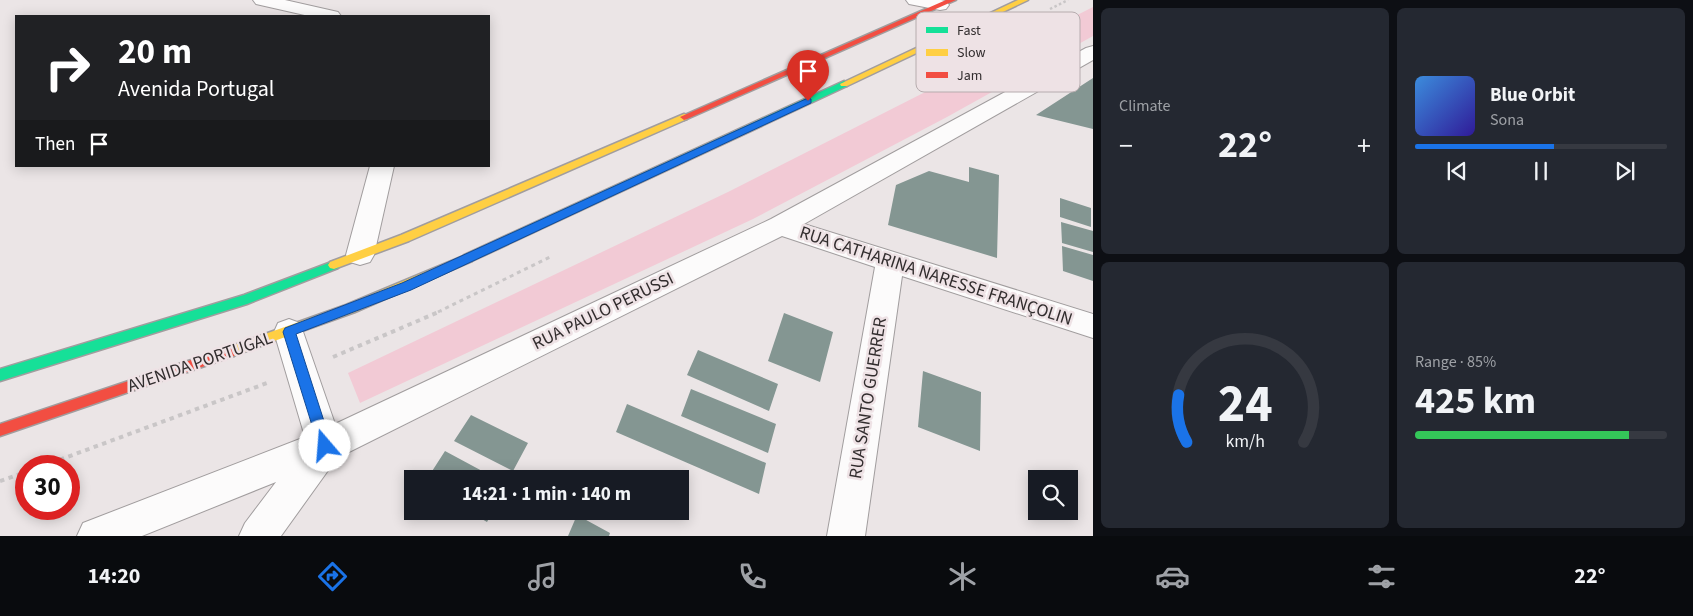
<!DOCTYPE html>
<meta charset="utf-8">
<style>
body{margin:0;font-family:"Source Sans 3",sans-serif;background:#242831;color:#f1f3f6;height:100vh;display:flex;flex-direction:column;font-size:19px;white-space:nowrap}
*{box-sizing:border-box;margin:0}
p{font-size:16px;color:#9ea1a6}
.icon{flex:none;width:28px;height:28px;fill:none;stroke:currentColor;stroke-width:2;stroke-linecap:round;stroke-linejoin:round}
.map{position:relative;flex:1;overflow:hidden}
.panel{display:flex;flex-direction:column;gap:8px;padding:8px;background:#0d0f14;width:600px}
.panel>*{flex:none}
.top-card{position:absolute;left:15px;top:15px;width:475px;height:152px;border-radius:0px;box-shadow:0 2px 12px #0003;background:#202124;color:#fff;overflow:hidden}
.controls{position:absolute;left:1028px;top:470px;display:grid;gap:10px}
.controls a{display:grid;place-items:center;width:50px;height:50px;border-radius:0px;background:#171b24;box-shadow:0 2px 12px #0003;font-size:25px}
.speed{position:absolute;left:15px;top:455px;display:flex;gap:10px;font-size:25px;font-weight:700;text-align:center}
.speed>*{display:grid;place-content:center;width:65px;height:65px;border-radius:50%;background:#171b24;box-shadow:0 2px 12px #0003;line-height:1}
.speed .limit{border:8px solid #d22;background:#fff;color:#111}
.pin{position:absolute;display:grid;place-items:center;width:42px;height:42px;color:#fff;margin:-51px -21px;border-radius:50% 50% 50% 0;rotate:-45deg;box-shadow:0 0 5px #0007}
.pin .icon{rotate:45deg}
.me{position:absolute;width:55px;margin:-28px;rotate:342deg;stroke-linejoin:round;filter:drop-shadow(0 0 4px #0008)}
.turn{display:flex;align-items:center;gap:18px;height:105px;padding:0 20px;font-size:22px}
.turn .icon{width:65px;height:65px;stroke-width:2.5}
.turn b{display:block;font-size:35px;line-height:42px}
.then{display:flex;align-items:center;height:48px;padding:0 20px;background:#0003;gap:10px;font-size:19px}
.big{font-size:38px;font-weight:700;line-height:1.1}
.panel .card{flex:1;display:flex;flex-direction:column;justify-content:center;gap:8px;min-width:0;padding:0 18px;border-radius:8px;background:#242831}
.panel .dial{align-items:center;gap:0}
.dial svg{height:130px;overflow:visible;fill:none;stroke:#363941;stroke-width:7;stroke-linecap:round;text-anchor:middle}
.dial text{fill:#f1f3f6;stroke:none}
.song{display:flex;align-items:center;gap:15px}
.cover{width:60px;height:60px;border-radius:8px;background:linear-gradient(135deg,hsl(210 70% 55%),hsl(250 70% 35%))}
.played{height:5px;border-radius:2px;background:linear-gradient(90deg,#1a73e8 55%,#363941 55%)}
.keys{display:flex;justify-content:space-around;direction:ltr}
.heat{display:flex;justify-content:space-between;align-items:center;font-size:28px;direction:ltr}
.charge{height:8px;border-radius:4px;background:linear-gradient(90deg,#34c759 85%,#363941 0)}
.panel .tiles{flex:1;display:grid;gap:8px;grid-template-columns:repeat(2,1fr)}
.trip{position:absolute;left:404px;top:470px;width:285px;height:50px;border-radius:0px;background:#171b24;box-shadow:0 2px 12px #0003;font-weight:700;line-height:50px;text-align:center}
.menu{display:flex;height:80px;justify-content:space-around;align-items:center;background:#090b0e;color:#9ea1a6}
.menu .icon{width:35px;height:35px}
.menu .current{color:#1a73e8}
.menu b{font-size:22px;color:#f1f3f6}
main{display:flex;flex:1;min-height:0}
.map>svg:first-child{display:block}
.green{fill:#f2cad5}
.building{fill:#849692}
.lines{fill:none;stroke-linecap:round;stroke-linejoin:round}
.street-casing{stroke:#a19d9e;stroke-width:2}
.fast-casing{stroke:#a19d9e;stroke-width:3}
.slow-casing{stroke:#a19d9e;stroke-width:3}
.jam-casing{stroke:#a19d9e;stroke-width:3}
.path-far2{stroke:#c9c6c7;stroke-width:2.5;stroke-dasharray:2.5 2.5;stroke-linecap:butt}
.path-far1{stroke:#c9c6c7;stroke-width:3;stroke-dasharray:4 4;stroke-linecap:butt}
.path{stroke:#c9c6c7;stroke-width:4;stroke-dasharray:4.5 4.5;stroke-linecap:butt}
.street{fill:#fcfbfb;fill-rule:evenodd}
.fast{fill:#16e098;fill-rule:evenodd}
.slow{fill:#ffcf43;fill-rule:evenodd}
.jam{fill:#f24e42;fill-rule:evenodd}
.route{fill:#1a73e8;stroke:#114b97}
.labels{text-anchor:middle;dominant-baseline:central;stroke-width:5;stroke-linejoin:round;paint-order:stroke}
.street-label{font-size:18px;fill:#322d2e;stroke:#eee2e5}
.key{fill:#eee2e5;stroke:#b6acae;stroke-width:1}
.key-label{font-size:14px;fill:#322d2e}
</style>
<main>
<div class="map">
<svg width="1093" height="536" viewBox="0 0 1093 536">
<rect width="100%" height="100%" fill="#ebe5e6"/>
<path class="green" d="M1093 7V36L947 117 753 219 360 403 348 373 728 192Z"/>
<path class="building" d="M1093 78V129L1036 115Z
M969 167 999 175 997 258 888 225 896 185 929 171 969 182Z
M1060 198 1091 208V227L1060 217Z
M1061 222 1093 231V252L1062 243Z
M1062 246 1093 255V281L1063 271Z
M784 313 833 332 820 382 768 361Z
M698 350 778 384 769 411 687 375Z
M923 371 981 392 980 451 918 427Z
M691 389 776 424 768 453 681 416Z
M627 404 766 463 759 494 616 432Z
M471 415 528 443 513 471 454 441Z
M445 451 497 479H427Z
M468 511H493L487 522Z
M577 515 610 533 609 536H568Z"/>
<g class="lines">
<g class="street-casing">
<path id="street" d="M253 0H285L338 12 341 16H309L256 4Z
M906 0H941L946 1 949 5 946 9 940 10 909 4Z
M1093 46V60L804 224 1093 314V338L902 276 865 536H827L875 267 782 236 337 458 281 536H239L245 523 276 482 142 536H77L83 523 305 437 274 332 278 323 289 319 300 323 335 424 771 219 1086 48Z
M370 166H394L374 255 370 262 360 265 350 262 346 255Z"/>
</g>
<g class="fast-casing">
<path id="fast" d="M844 81 848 84 847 86 472 261 468 262 462 258 464 255Z
M334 261 338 262 340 265 338 268 247 304 0 381V369L244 295Z"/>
</g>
<g class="slow-casing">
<path id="slow" d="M1018 0H1028L847 86H841L840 84Z
M684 114 687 115V119L409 241 334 269 330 268 328 265 330 262 401 235Z
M468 254 472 255 474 258 472 261 355 312 230 357 226 356 224 352 226 348 346 305Z"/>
</g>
<g class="jam-casing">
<path id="jam" d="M946 0H956L687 119 684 120 680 117Z
M230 347 234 348 236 352 234 356 0 436V424Z"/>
</g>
<path class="path-far2" d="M1050 9 1068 0"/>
<path class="path-far1" d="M438 312 550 257"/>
<path class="path" d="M333 357 441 311
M43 466 267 383
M0 481 26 472"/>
<use href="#street" class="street"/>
<use href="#fast" class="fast"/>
<use href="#slow" class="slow"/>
<use href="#jam" class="jam"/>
</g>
<path class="route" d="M808 98 811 99V103L411 290 296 334 332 446 330 451 325 453 320 451 283 332 285 328 402 283Z"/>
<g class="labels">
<g class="street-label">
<text transform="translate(936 276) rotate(18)">RUA CATHARINA NARESSE FRANÇOLIN</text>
<text transform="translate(603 311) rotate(-26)">RUA PAULO PERUSSI</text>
<text transform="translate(200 362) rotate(-19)">AVENIDA PORTUGAL</text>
<text transform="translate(868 398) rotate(-81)">RUA SANTO GUERRER</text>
</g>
</g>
<rect x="916" y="12" width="164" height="80" rx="8" class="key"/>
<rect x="926" y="27" width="22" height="6" fill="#16e098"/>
<rect x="926" y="49" width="22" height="7" fill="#ffcf43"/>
<rect x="926" y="72" width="22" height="6" fill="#f24e42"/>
<g class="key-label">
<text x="957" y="35">Fast</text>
<text x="957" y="57">Slow</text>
<text x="957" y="80">Jam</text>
</g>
</svg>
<div class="controls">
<a><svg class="icon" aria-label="search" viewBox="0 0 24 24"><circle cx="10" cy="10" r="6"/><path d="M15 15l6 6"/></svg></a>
</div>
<div class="speed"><div class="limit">30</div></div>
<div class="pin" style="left:808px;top:101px;background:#d93025"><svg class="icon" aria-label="arrive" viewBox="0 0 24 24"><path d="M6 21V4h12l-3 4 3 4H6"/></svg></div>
<svg class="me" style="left:325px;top:446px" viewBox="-20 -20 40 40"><circle r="19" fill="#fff"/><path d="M0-13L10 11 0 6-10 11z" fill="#1a73e8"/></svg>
<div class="trip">14:21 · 1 min · 140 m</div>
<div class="top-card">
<div class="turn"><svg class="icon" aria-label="right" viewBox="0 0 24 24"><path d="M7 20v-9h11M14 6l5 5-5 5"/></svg><div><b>20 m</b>Avenida Portugal</div></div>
<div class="then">Then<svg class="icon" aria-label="arrive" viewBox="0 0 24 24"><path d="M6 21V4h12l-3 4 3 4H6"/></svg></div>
</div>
</div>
<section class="panel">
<div class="tiles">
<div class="card"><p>Climate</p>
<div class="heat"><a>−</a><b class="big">22°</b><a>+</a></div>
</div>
<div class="card">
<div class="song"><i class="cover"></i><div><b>Blue Orbit</b><p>Sona</p></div></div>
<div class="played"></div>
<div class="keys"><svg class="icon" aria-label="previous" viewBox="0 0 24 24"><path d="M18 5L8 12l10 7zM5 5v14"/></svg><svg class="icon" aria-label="pause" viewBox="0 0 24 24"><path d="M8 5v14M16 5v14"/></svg><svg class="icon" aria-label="next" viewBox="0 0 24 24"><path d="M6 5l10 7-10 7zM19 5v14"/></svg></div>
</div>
<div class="card dial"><svg viewBox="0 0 100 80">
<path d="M14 69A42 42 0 1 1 86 69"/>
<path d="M14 69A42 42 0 0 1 9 40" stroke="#1a73e8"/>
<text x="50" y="56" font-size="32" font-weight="700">24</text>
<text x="50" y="72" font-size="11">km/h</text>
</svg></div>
<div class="card"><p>Range · 85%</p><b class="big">425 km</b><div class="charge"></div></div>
</div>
</section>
</main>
<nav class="menu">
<b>14:20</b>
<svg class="icon current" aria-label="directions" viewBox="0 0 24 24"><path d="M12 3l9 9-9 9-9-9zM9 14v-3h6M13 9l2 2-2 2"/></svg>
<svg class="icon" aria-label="music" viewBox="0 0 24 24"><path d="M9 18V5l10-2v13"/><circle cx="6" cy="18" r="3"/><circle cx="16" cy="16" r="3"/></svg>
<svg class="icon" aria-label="phone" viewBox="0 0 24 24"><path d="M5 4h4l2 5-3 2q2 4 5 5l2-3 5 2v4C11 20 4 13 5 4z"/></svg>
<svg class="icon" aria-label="climate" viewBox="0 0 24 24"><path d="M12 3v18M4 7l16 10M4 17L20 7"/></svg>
<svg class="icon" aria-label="car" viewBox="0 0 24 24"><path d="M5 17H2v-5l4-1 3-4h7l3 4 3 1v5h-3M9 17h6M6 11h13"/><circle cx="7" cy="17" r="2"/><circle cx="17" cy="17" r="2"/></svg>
<svg class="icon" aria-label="filters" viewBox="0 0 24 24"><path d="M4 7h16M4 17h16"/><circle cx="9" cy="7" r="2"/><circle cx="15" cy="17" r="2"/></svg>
<b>22°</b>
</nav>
